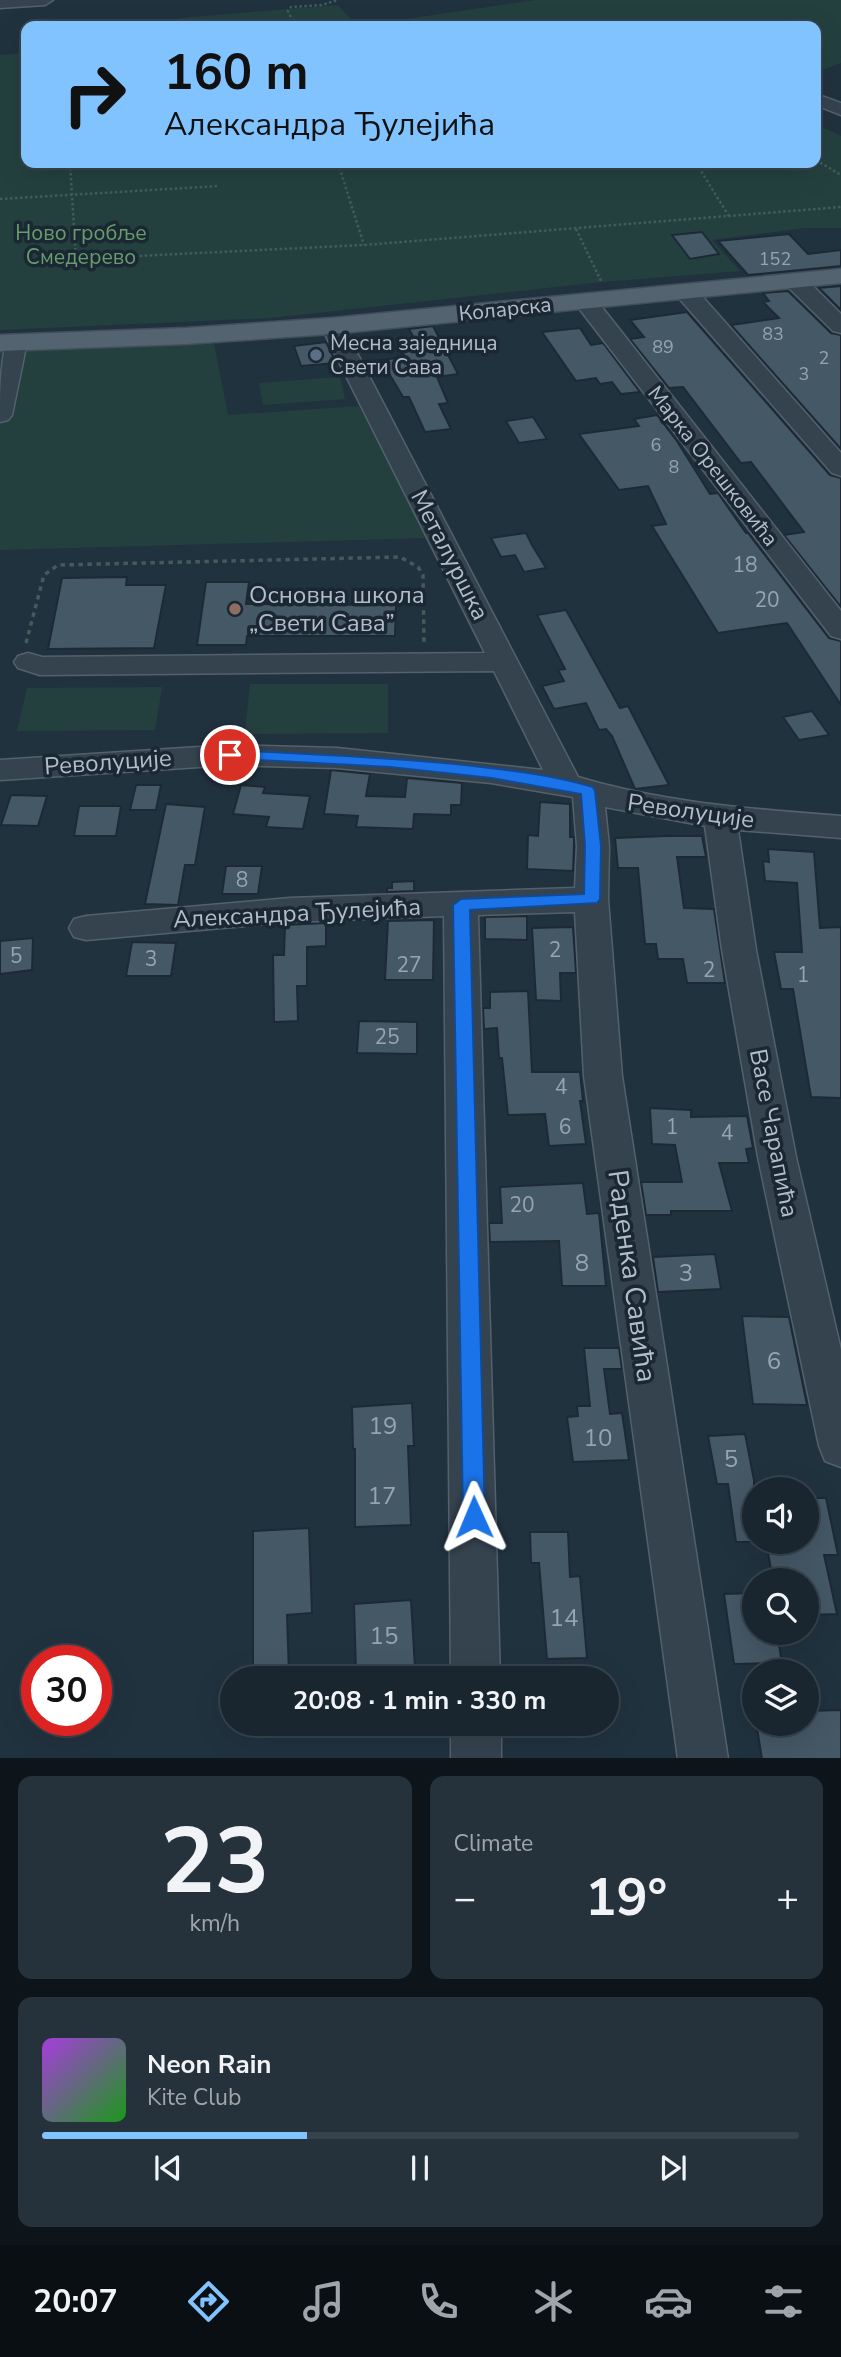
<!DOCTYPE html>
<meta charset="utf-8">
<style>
body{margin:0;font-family:"Nunito Sans",sans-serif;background:#26323b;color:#f1f3f6;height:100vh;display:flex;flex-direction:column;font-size:26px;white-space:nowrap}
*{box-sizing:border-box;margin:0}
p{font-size:23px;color:#9fa5aa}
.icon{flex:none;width:38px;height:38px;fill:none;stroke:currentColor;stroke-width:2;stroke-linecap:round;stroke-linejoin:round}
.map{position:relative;height:1758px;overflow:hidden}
.sheet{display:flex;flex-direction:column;gap:18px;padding:18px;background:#0e151a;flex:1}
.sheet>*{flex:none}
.top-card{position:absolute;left:21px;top:21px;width:800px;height:147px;border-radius:14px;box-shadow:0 7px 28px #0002,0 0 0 2px #37434b;background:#81c3ff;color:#111;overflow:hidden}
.controls{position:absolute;left:742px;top:1477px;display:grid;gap:14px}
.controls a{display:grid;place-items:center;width:77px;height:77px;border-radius:50%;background:#19262f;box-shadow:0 7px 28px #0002,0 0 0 2px #37434b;font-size:35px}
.speed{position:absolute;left:21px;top:1645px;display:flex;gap:14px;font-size:35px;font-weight:700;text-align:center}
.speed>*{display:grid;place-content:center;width:91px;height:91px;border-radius:50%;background:#19262f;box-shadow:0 7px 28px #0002,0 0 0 2px #37434b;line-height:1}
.speed .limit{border:10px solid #d22;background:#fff;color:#111}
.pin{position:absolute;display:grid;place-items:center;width:60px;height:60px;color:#fff;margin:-30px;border:4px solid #fff;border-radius:50%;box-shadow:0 2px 7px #0007}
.me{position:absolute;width:77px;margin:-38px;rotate:359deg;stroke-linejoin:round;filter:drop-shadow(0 0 5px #0008)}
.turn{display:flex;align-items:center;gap:24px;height:147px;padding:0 28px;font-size:32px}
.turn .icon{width:91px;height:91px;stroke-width:2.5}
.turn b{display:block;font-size:49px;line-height:60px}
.big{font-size:52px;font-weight:700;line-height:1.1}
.sheet .tile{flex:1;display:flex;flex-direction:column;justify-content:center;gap:10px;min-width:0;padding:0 24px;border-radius:14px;background:#26323b}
.sheet .dial{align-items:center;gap:0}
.dial b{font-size:91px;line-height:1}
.song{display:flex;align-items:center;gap:21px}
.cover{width:84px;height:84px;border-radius:10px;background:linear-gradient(135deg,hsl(280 70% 55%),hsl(120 70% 35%))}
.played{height:7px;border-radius:4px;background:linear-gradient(90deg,#81c3ff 35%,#37434b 35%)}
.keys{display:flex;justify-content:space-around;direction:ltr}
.heat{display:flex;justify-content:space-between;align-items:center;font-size:38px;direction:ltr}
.sheet .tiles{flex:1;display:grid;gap:18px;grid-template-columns:1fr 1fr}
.tile:last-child{grid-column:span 2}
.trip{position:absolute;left:220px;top:1666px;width:399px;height:70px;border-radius:35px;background:#19262f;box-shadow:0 7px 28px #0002,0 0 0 2px #37434b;font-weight:700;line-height:70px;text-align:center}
.tab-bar{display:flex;height:112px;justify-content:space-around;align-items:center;background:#0a0f13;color:#9fa5aa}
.tab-bar .icon{width:49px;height:49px}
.tab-bar .on{color:#81c3ff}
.tab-bar b{font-size:32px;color:#f1f3f6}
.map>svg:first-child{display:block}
.green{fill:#23403f}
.building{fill:#455866;stroke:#1d2a36;stroke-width:2}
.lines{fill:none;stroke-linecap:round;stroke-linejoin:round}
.minor-casing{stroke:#54616d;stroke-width:3}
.major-casing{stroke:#424f5b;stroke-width:3}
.path-far1{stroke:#415c5b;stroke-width:2.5;stroke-dasharray:2.5 2.5;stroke-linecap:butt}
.path{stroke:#415c5b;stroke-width:3.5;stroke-dasharray:4.5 4.5;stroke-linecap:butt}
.minor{fill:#35434f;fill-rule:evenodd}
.major{fill:#53636f;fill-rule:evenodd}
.route{fill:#1a73e8;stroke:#114b97;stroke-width:2}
.service-dot{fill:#5c6f8a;stroke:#1b2834;stroke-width:2.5}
.education-dot{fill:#8d6e63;stroke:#1b2834;stroke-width:2.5}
.labels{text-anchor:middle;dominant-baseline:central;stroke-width:7;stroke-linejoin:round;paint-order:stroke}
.far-number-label{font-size:18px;fill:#96a4b1}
.far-park-label{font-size:21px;fill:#669d6b;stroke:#1b2834}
.far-street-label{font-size:21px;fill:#b1beca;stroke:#1b2834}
.far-poi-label{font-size:21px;fill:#b1beca;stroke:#1b2834;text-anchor:start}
.number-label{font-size:21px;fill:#96a4b1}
.street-label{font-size:24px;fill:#b1beca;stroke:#1b2834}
.poi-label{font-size:24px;fill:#b1beca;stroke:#1b2834;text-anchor:start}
.near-number-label{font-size:24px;fill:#96a4b1}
.near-street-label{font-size:28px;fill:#b1beca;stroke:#1b2834}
</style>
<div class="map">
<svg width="841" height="1759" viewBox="0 0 841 1759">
<rect width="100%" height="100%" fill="#21323f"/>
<path class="green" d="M536 0H841V63L816 72V26H121L191 17 338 5 358 26Z
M26 53V163H816V124L841 136V228H805L712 240 740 271 602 282 270 318 0 330V55Z
M214 344 228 415 359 406 428 538 0 550V350Z
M340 377 345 399 263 405 259 383Z
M250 684H388V733L245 734Z
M162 687 155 730 17 731 27 688Z"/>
<path class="building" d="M702 232 719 254 690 259 672 235Z
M789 234 808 254 841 250V266L748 275 718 241Z
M841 286V310L819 288Z
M788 291 831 333 841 335V449L731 325 779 318 763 302 769 301 763 293Z
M687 312 830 475 841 478V607L784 535 804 532 751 462 741 463 683 387 669 388 630 339 644 337 630 320Z
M433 326 458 374 437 377 448 403 439 404 451 429 425 432 409 397H403L381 360 405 357 397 343 415 340 409 329Z
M580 328 591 345 603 343 640 392 621 394 612 382 600 384 596 378 576 381 542 332Z
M326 342 336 363 301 366 294 346Z
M657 415 677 441 710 494 718 493 746 533H748L829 638 841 641V705L787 623 718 633 652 526 666 524 648 486 619 490 579 434 639 426 634 419Z
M533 417 547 439 519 443 506 421Z
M526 533 532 545 546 568 524 572 515 555 501 557 491 538Z
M127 577 126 585H166L154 648 48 649 62 578Z
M206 582H249L246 604 396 605 395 636H247L246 645H197Z
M566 610 620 708 628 706 669 785 635 789 612 736 606 729 599 730 586 703 554 709 542 686 564 681 558 670 565 669 537 615Z
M812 711 829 735 799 740 783 717Z
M331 770 370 774 366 796 405 797 407 778 462 783 461 805H451V815L414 814 413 829 356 827 358 816 324 814Z
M136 785H161L156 810H130Z
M241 785 265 787 263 793 310 796 303 829 266 827 269 817 233 814Z
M11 795 47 796 38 826 1 825Z
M540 802 570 804V837H574V846L573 871 527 869 528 835 538 836Z
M166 804 205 807 195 865H185L178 905 145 904Z
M79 806H121L116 836H74Z
M668 836H702L706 857H677L684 908 714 909 725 983H687L683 959H658L656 944H645L638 868H618L615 838Z
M768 849 814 852 820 928 841 927V1098L811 1097 793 989H781L774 952H802L797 883 765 881 763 861 769 862Z
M226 866H262L258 894H222Z
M414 881V891L387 892V888H392V882Z
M527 916V940L485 939V917Z
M434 920 433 980H385L388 921Z
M326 923V946L307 947V986H297L298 1021 274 1022 273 955H284L285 925Z
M573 927 576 973H560L561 1001 536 1000 532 928Z
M33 938 32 970 0 974V941Z
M132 942 176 943 171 976H126Z
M528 991 532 1072H580L583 1101H580L586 1144 549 1146 545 1114 508 1115 502 1058H499L497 1028 484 1029 483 1008H490V992Z
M359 1021 417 1022V1054L357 1053Z
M650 1108 691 1110V1117L747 1116 753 1148 746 1149 749 1163H719L732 1211H671V1215H646L641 1182H682L675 1145 652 1144Z
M583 1183 587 1214 599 1213 606 1286H562L559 1241 490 1242 489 1223H502L500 1187Z
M715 1254 721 1289 658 1292 653 1257Z
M742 1316 789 1317 807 1405 753 1404Z
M584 1348H619L622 1369H604L610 1414 622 1413 629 1460 573 1462 567 1417 578 1416 577 1406H590Z
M412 1403 414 1446H408L411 1525 355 1527V1449H353L352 1407Z
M745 1434 754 1480V1542H736L728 1484H717L708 1436Z
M807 1498H826L838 1555H824L837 1614 807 1615V1580H773L766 1542H807Z
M309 1528 312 1613 287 1615 289 1674 253 1677V1531Z
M530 1532H568L570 1577 580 1576 587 1658 547 1659 539 1563H531Z
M754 1593V1633H777L782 1663 734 1664 724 1594Z
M411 1600 415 1668 356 1672 354 1604Z
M841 1710V1759H762L757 1728 804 1727 807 1711Z"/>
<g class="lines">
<g class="minor-casing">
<path id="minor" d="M0 0H53L45 5 0 8Z
M816 94 841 103V115L816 105Z
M795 275 803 276 841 314V333L833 331 787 286 784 281 787 276Z
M685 285 693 286 841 453V476L832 473 677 296 674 291 677 286Z
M586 295 594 297 841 611V639L831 636 578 307 575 302 578 297Z
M332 319 340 321 343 326 578 777C664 803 752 809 841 816V838L738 830 756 950 796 1157 841 1350V1467L825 1461 819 1446 758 1157 722 950 705 826 605 807 609 846 608 899 622 1076 728 1759H678L584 1076 575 912 478 915 500 1678H451L444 916 290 922 86 940 74 937 69 928 74 919 86 916 290 898 575 888 577 846 573 797 491 783 337 768 230 765 0 780V760L230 745 337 748 543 770 494 671 40 675 18 668 14 662 18 656 28 653 42 657 485 653 321 326 324 321Z
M16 335 24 337 27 342 12 415 8 420 0 422C0 397 0 359 8 337Z
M451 1724H501V1759H451Z"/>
</g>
<g class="major-casing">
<path id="major" d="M841 269V283L332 334 186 344 0 351V335L186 328 332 318Z"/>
</g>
<path class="path-far1" d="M295 26 288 11 291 7 322 5 338 0
M816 160 841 175
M70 163 76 259 364 245 841 207
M338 163 364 245
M696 163 730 218
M0 199 219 186
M576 229 601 281"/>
<path class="path" d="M26 643 44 575 58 565 400 557 418 567 423 575 424 643"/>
<use href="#minor" class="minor"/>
<use href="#major" class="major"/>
</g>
<path class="route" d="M230 750C305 754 380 757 455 764 502 769 549 774 593 787L595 791 601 846 600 899 597 903 470 910 485 1517 481 1524 474 1527 466 1524 463 1517 453 905 461 899 584 894 585 846 581 794 491 778 390 767 224 758 222 755Z"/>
<circle class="service-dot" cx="316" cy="355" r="7"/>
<circle class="education-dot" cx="235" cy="609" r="7"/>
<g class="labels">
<g class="far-number-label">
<text x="775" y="259">152</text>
<text x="773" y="334">83</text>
<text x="663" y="347">89</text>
<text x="824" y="358">2</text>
<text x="804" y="374">3</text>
<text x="656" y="445">6</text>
<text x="674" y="467">8</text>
</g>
<g class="far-park-label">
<text x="81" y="233">Ново гробље<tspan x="81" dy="24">Смедерево</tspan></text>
</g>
<g class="far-street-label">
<text transform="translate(505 309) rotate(-6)">Коларска</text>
<text transform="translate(713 466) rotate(52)">Марка Орешковића</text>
</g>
<g class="far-poi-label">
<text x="330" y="343">Месна заједница<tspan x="330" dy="24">Свети Сава</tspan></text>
</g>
<g class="number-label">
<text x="745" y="565">18</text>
<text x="767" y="600">20</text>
<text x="242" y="880">8</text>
<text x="555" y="950">2</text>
<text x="16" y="956">5</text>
<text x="151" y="959">3</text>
<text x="409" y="965">27</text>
<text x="709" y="970">2</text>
<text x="803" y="975">1</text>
<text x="387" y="1037">25</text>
<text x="561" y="1087">4</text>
<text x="565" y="1127">6</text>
<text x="672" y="1127">1</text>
<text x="727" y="1133">4</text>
<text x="522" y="1205">20</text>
</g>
<g class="street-label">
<text transform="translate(450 555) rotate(63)">Металуршка</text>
<text transform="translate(108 762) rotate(-4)">Револуције</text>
<text transform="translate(691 811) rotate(8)">Револуције</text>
<text transform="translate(297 913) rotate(-3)">Александра Ђулејића</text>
<text transform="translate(774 1133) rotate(79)">Васе Чарапића</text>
</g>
<g class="poi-label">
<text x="249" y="595">Основна школа<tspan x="249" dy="28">„Свети Сава”</tspan></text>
</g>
<g class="near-number-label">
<text x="582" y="1263">8</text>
<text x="686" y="1273">3</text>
<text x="774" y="1361">6</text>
<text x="383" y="1426">19</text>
<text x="598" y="1438">10</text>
<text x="731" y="1459">5</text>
<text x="382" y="1496">17</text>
<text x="564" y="1618">14</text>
<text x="384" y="1636">15</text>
</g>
<g class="near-street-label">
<text transform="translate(632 1276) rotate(82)">Раденка Савића</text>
</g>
</g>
</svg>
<div class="controls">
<a><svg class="icon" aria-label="sound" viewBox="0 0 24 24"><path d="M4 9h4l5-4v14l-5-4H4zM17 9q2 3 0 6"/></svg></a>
<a><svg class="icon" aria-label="search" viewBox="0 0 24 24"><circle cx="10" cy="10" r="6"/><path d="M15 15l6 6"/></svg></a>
<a><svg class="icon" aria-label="layers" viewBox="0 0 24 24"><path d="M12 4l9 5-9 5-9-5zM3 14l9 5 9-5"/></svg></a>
</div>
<div class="speed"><div class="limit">30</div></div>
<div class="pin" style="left:230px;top:755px;background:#d93025"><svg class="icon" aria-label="arrive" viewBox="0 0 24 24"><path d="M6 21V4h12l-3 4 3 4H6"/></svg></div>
<svg class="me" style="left:474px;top:1517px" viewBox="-20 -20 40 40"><path d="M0-17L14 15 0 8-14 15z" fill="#1a73e8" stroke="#fff" stroke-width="4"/></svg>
<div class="trip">20:08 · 1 min · 330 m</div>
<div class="top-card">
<div class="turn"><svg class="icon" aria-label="right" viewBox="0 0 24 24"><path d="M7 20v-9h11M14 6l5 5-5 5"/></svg><div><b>160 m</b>Александра Ђулејића</div></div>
</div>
</div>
<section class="sheet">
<div class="tiles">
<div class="tile dial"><b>23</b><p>km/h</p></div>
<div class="tile"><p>Climate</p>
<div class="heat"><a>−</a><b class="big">19°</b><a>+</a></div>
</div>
<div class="tile">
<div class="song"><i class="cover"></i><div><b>Neon Rain</b><p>Kite Club</p></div></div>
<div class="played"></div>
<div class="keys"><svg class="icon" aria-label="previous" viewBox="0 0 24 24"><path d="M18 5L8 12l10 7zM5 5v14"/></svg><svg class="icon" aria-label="pause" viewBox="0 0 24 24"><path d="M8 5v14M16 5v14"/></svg><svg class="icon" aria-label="next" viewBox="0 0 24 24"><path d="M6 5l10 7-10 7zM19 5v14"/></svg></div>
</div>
</div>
</section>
<nav class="tab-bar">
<b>20:07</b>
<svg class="icon on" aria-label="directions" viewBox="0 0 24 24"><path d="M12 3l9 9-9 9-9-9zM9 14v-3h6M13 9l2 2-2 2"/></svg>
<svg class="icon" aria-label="music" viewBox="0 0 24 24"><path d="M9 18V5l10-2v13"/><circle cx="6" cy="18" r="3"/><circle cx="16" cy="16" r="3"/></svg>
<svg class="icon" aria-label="phone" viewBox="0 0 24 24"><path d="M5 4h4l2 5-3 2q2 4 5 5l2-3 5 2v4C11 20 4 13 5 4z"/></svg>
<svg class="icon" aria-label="climate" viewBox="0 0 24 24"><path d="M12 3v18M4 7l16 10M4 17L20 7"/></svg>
<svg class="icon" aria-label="car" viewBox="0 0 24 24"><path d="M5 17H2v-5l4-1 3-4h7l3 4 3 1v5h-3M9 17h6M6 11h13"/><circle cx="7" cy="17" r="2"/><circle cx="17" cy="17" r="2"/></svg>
<svg class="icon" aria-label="filters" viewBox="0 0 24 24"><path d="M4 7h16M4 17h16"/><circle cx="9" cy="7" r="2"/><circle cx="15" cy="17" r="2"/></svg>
</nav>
